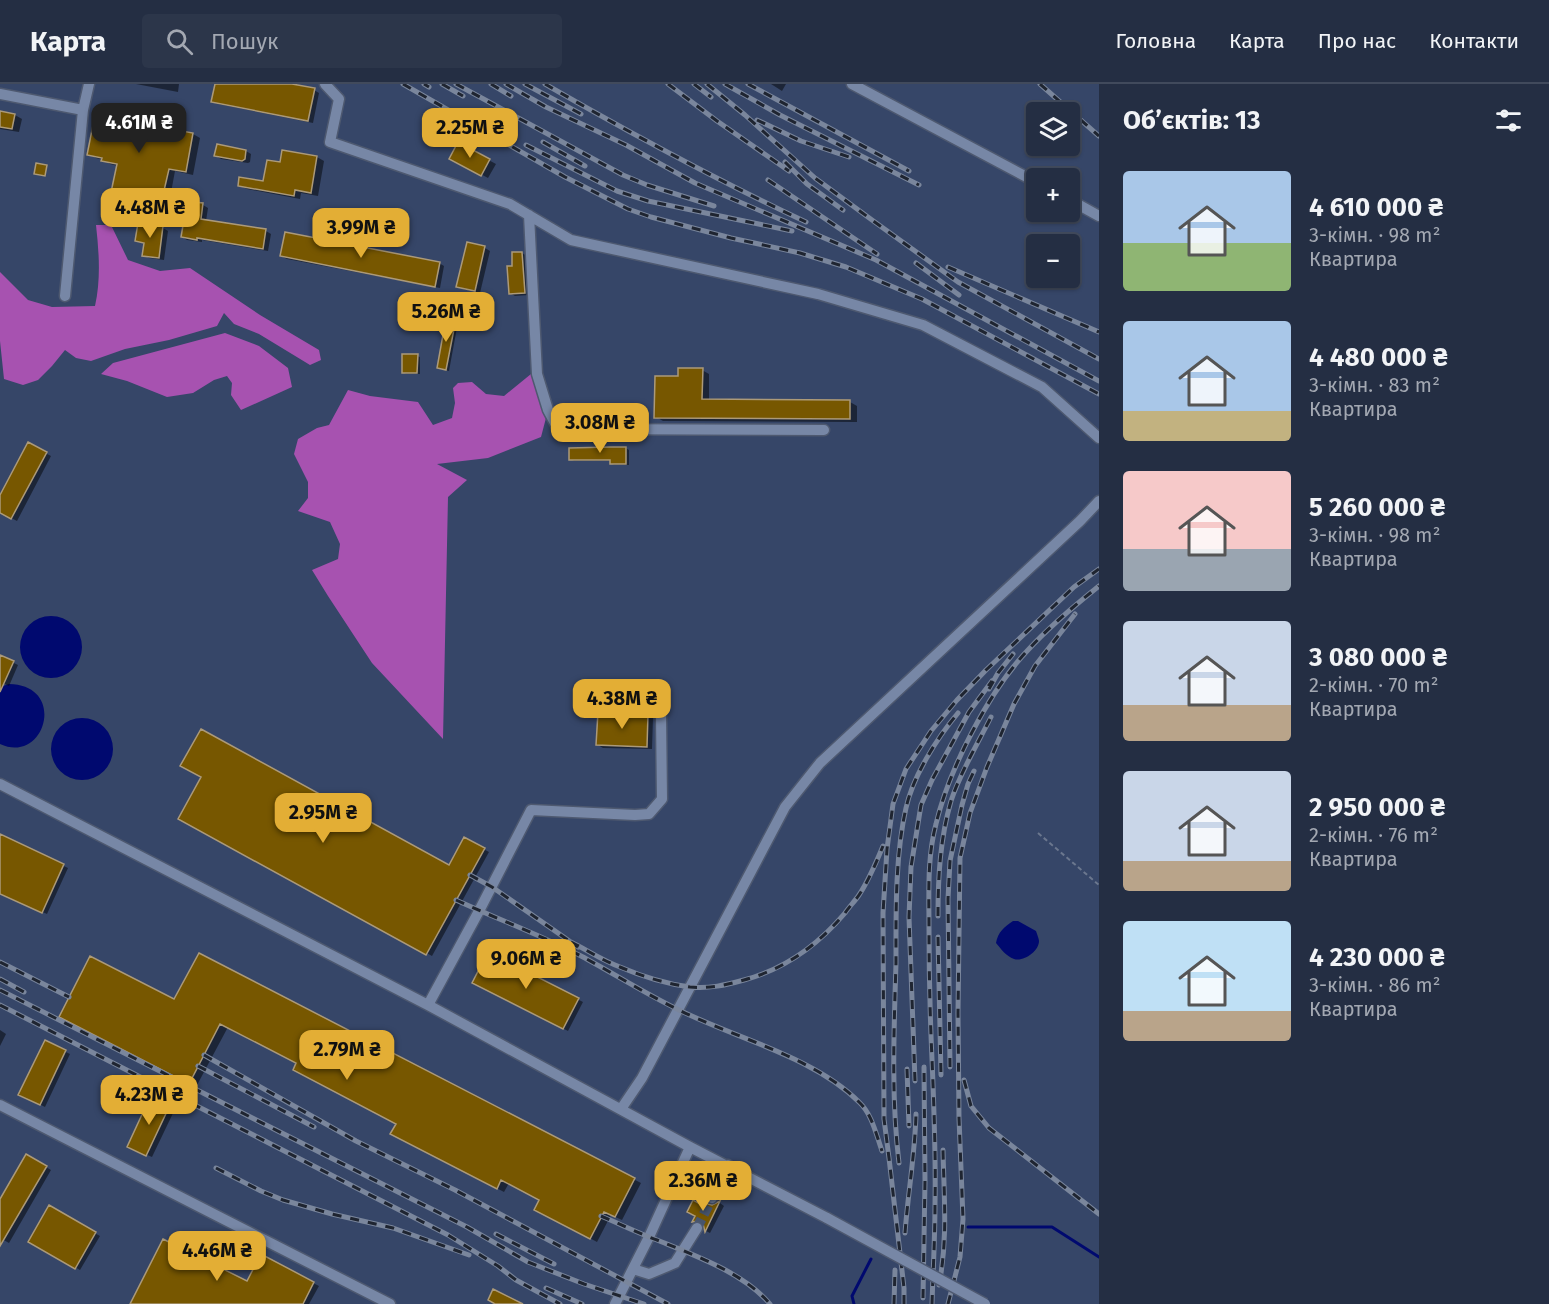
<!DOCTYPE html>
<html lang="uk">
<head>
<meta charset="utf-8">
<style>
	:root { --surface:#242e43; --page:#2c364a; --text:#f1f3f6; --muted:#a3a8b2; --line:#414a5c; --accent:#e3ae35 }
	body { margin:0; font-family:"Fira Sans",sans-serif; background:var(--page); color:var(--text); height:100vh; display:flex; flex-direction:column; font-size:22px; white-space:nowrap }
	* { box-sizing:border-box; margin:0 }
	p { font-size:20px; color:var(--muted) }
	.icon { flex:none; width:33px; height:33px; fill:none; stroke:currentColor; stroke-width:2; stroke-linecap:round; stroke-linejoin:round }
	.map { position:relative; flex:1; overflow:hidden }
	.side { display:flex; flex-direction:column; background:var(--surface); width:450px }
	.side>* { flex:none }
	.tools { position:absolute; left:1026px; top:18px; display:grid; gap:12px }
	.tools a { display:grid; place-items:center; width:54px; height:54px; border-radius:6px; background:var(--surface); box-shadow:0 2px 4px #0004,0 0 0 2px var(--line); font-size:30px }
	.price { position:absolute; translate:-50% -51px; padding:0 14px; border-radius:12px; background:var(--accent); color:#111; font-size:20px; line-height:39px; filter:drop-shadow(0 2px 3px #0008) }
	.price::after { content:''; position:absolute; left:50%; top:36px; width:18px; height:14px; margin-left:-9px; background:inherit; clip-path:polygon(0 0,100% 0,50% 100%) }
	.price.active { background:#222; color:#fff }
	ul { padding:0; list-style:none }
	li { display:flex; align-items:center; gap:18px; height:150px; padding:0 24px }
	li span { display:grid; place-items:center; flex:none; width:168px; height:120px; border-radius:6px; color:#555 }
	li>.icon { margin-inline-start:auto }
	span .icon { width:72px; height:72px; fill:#fffc; stroke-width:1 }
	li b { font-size:26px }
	h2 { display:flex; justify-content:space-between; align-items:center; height:72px; padding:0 24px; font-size:26px }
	header { display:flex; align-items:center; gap:36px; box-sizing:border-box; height:84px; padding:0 30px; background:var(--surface); border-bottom:2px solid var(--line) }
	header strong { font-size:28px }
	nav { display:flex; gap:33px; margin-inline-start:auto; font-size:21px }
	.search { width:420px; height:54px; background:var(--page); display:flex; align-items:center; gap:15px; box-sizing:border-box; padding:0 21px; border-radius:6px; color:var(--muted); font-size:22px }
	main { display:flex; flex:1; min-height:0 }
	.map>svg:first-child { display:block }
	.built { fill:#364668; fill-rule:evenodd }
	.forest { fill:#a752b0 }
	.water { fill:#00096f }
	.shadow { fill:#0007 }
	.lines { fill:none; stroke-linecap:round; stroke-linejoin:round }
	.stream { stroke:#00096f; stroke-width:3 }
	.building { fill:#775700; stroke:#ac9a79; stroke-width:1.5 }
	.minor-tunnel { stroke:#47556e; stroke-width:10; stroke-dasharray:10 5; stroke-linecap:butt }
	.minor-casing { stroke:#4e5970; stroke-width:13 }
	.path { stroke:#6b778e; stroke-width:2; stroke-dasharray:4.5 3; stroke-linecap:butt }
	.minor { stroke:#7787a6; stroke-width:10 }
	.rail-casing { stroke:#7a869c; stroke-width:5 }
	.rail { stroke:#1f2531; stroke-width:3; stroke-dasharray:9; stroke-linecap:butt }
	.minor-bridge-casing { stroke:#4e5970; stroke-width:13; stroke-linecap:butt }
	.minor-bridge { stroke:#7787a6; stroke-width:10 }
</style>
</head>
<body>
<header>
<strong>Карта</strong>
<div class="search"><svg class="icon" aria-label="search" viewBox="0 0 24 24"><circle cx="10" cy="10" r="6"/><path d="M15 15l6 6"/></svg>Пошук</div>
<nav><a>Головна</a><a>Карта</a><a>Про нас</a><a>Контакти</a></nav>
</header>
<main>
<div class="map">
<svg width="1099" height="1220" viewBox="0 0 1099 1220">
	<rect width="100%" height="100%" fill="#303e59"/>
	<path class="built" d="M0 0H1099V1220H0ZM1036 28H1070V62H1036ZM1036 94H1070V128H1036ZM1036 160H1070V194H1036Z"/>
	<path class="forest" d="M96 141H111L128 176 160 187 190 184 260 231 319 266 321 276 310 281 259 250 234 240 224 229 217 242 169 256 125 265 91 277 76 274 65 266 52 282 38 296 23 301 4 295 0 257V188L28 216 52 223 95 222C101 195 99 168 96 141Z
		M225 249 259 262 288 284 292 303 241 326 231 311 232 299 227 292 214 296 193 309 167 313 127 297 101 290 113 279Z
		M531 290 546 334 541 353 488 374 437 380 467 396 448 413 443 655 372 579 328 512 312 486 338 475 340 460 330 438 298 427 308 414V398L294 370 298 355 317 344 329 341 348 306 370 312 418 318 433 341 452 334 455 319 453 304 458 299 472 298 486 310 504 312Z"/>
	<path class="water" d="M20 563a31 31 0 1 1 62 0a31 31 0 1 1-62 0Z
		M9 600C68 601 45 681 0 660V603Z
		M51 665a31 31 0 1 1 62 0a31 31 0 1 1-62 0Z
		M1013 837H1018L1036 847C1037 850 1039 855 1039 857 1039 867 1024 878 1014 875 1006 872 1001 865 996 859 998 848 1004 843 1013 837Z"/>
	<path class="shadow" d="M136 0H179L178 8Z
		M216 0H284L314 6 319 9 313 39 218 20 213 18Z
		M771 0H786L782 7Z
		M0 28 15 31 22 35 19 48 0 45Z
		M96 32 193 50 200 54 193 91 175 87 170 114 155 111 154 113 131 109 129 118 119 116 112 112 118 82 110 80 103 76 96 74 89 70Z
		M459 60 496 80 488 94 451 74Z
		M218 62 246 67 251 70 250 78 248 79 221 75 216 72Z
		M283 68 317 73 324 77 318 112 301 109 300 115 247 105 239 101 264 99 281 80Z
		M194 119 203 121 208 124 206 137 266 147 271 150 268 167 202 156V158L187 156 182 153Z
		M139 141 163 144 168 147 164 176 149 174 144 171 145 160 137 157Z
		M468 160 485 164 490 167 480 209 463 205 458 202Z
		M522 169 527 172 529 211 515 212 510 209 514 183Z
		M281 172 439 179 444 182 440 204 287 175Z
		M455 237 458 238 449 287 441 285 438 284Z
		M417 272 420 273V290H406L403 288Z
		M702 286 709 290V316L850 318 857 322V338L663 337 656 333 679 293Z
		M28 360 51 372 17 437 0 428V415Z
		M626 364 629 366V381H614L611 379V377H574L571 375V365Z
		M0 572 18 581 9 602 0 598Z
		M648 631 653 634 652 665 603 664 598 661Z
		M203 693 450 783 465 755 489 768 432 872 180 734Z
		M0 752 68 784 47 830 0 809Z
		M489 870 583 918 568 947 474 898Z
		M199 871 641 1099 622 1136 611 1131 597 1158 543 1129 541 1115 509 1099 504 1108 399 1054 397 1039 298 979 228 943 196 1003 68 936 175 917Z
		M0 946 6 950 0 962Z
		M45 958 70 970 45 1023 25 1013Z
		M152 1013 175 1025 152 1073 133 1065Z
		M27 1072 51 1086 9 1159 0 1154V1118Z
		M705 1117 710 1120 711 1124 720 1119 724 1122 710 1149 706 1147 705 1138 699 1140 694 1138Z
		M50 1124 100 1152 80 1186 30 1157Z
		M261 1172 319 1202 309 1220H131L247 1199Z"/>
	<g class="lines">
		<path class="stream" d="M968 1143H1052L1099 1173
			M854 1220 852 1212 871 1175"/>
	</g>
	<path class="building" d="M215 0H292L315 4 308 37 211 18Z
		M0 27 15 30 12 45 0 43Z
		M95 31 193 49 186 88 169 85 163 111 148 108 147 111 124 106 122 115 110 113 117 80 101 77 102 74 87 71Z
		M458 58 490 75 481 92 449 75Z
		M217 60 246 66 245 75 242 77 214 72Z
		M282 66 317 72 311 109 295 106 294 112 238 102 239 93 263 97 267 76 280 78Z
		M36 79 47 81 45 92 34 90Z
		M194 118 203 119 201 135 266 145 263 165 197 154V156L181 153 186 124Z
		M138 139 163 142 159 174 142 172 144 159 135 157Z
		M285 148 440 178 435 203 280 172Z
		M467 158 485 162 475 207 456 203Z
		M512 168H522L525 209 509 210 507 182H512Z
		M446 234 456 235 446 286 437 284Z
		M402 270H418L417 289H402Z
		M678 284H703L702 315 850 316V335L654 334 655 292H678Z
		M28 358 47 368 11 435 0 429V411Z
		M610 363H626V380H610V376H569V364Z
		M0 571 14 577 0 608Z
		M598 628 648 630 647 663 596 661Z
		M201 645 449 781 464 753 485 764 426 871 178 735 201 693 180 682Z
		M0 750 64 780 42 829 0 810Z
		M488 868 579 914 563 945 472 899Z
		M199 869 635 1094 615 1133 604 1128 590 1155 534 1126 539 1116 501 1096 497 1105 390 1050 396 1040 293 986 296 979 220 940 189 1000 59 933 90 872 174 915Z
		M45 956 66 966 40 1021 18 1011Z
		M151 1011 170 1021 146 1072 127 1063Z
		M26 1070 47 1082 0 1162V1115Z
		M705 1115 708 1120 712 1121 720 1117 705 1148 703 1140 698 1137 692 1138 695 1132 687 1128 693 1116 702 1121Z
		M49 1121 96 1148 75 1185 28 1158Z
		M163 1155 247 1197 261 1170 314 1198 303 1220H130Z
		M493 1205 523 1220H495L488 1216Z"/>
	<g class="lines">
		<path class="minor-tunnel" d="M697 1144 712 1114"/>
		<g class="minor-casing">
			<path id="minor" d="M325 0 339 15 330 58 510 120 571 156 818 210 923 241 1042 303 1099 354
				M852 0 1036 98
				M0 10 83 26
				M1070 116 1099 132
				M529 131 537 290 548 326 558 345 824 346
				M65 212 83 26 89 0
				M0 700 428 921 690 1063 827 1134
				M428 921 479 827 531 726 635 731 649 730 662 715 661 632
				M0 1021 390 1220
				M621 1025 642 994 785 723 820 679 1080 437 1099 417
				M712 1114 728 1081
				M633 1185 649 1190 675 1179 697 1144
				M615 1220 649 1153 690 1063"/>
		</g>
		<path class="path" d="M1038 749 1099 801"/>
		<use href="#minor" class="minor"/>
		<g class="rail-casing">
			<path id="rail" d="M403 0 565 93 628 125 651 133 731 154 800 169 846 183 922 215 1099 310
				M424 0 429 3
				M442 0 463 12
				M456 0 623 91 647 101 714 122
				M491 0 511 12
				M506 0 546 23 626 61 695 99 876 176 1099 297
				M525 0 581 30
				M545 0C630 49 717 96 806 138
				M668 0 717 37 789 87
				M694 0 711 13
				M707 0 745 31 815 94 872 136 958 198 1099 275
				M725 0 780 31 919 101
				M748 0 909 87
				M1040 0 1099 52
				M757 36 801 57 849 73
				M543 58 585 82
				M526 61 617 107 648 117 792 147
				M785 78 807 100 843 126
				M768 96 877 170
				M916 179 959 211
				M948 183 1099 248
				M989 605 998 589 1013 570
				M470 791 492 803 578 863
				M456 816C497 835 541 851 581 872 613 889 644 909 677 925 734 954 813 972 859 1018 872 1030 876 1050 882 1067
				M938 832C938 793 940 755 951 717 960 689 978 659 991 633
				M938 853 941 991
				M571 858C587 866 603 877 620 883 641 892 667 900 690 903 709 905 726 901 744 896 785 885 818 861 845 829 849 823 855 817 859 811 869 796 876 779 883 762
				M0 878 69 913
				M0 895 24 908
				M0 906 467 1143 528 1178 584 1200 644 1220
				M0 921 448 1151 498 1182 516 1196 560 1220
				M204 971 356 1057 455 1106 668 1220
				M198 982 314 1043
				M950 983 948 815 950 777 962 721 968 700 974 687
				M907 985 909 1042
				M964 996 971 1022 989 1044 1099 1130
				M915 997 909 833 911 783 921 721 932 696 969 628 992 597
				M899 1079C891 1013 894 945 896 879 896 829 895 772 906 724 913 692 937 654 958 629
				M216 1084 261 1107 283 1116 332 1130 393 1144 469 1171
				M601 1132C620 1140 638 1149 657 1156 694 1171 744 1189 770 1220
				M905 1149C908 1109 915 1070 916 1030
				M496 1150 554 1180
				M939 1201C948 1154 944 1114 943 1066
				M546 1204 582 1220
				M923 1214 925 1097 924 983
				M894 1220 895 1186
				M904 1220V1204L889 1074 884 1035 883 829 887 765 893 720 906 685 931 647 957 616 986 586 1074 503 1099 485
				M932 1220C933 1187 935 1154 935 1120 936 1072 934 1024 932 975 930 932 929 888 929 844 929 809 927 774 936 740 949 685 989 607 1028 566 1050 542 1074 522 1099 502
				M948 1220 960 1173 963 1135 959 1034 958 929 960 774 970 729 987 683 1014 620 1035 582 1075 530"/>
		</g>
		<use href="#rail" class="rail"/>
		<g class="minor-bridge-casing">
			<path id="minor-bridge" d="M827 1134 985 1220"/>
		</g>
		<use href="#minor-bridge" class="minor-bridge"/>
	</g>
</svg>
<div class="tools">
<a><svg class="icon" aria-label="layers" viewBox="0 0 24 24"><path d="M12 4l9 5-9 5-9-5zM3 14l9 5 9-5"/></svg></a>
<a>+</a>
<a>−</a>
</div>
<b class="price active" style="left:139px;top:70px">4.61M ₴</b>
<b class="price" style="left:470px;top:75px">2.25M ₴</b>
<b class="price" style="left:150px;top:155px">4.48M ₴</b>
<b class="price" style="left:361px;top:175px">3.99M ₴</b>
<b class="price" style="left:446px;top:259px">5.26M ₴</b>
<b class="price" style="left:600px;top:370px">3.08M ₴</b>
<b class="price" style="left:622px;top:646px">4.38M ₴</b>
<b class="price" style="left:323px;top:760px">2.95M ₴</b>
<b class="price" style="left:526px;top:906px">9.06M ₴</b>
<b class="price" style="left:347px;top:997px">2.79M ₴</b>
<b class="price" style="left:149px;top:1042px">4.23M ₴</b>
<b class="price" style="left:703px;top:1128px">2.36M ₴</b>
<b class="price" style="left:217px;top:1198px">4.46M ₴</b>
</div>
<section class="side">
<h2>Об’єктів: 13<svg class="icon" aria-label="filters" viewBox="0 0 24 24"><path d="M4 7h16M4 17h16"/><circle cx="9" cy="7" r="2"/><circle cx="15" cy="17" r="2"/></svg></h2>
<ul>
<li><span style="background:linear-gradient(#a9c7e8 60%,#8fb573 0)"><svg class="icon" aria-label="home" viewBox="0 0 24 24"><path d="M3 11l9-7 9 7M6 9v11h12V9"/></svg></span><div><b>4 610 000 ₴</b><p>3-кімн. · 98 m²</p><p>Квартира</p></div></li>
<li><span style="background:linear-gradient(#a9c7e8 75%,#c2b280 0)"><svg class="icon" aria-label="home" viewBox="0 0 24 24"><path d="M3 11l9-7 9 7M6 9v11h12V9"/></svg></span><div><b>4 480 000 ₴</b><p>3-кімн. · 83 m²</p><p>Квартира</p></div></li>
<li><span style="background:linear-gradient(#f6c9c9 65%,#9aa5b1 0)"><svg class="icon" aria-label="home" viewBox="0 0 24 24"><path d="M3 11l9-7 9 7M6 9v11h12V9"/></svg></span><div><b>5 260 000 ₴</b><p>3-кімн. · 98 m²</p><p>Квартира</p></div></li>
<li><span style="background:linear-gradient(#c9d6e8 70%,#b9a48a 0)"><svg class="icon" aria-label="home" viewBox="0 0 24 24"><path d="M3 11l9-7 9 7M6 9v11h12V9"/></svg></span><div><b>3 080 000 ₴</b><p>2-кімн. · 70 m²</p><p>Квартира</p></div></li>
<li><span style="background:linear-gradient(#c9d6e8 75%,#b9a48a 0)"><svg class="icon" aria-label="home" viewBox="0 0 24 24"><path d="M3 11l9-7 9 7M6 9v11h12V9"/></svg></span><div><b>2 950 000 ₴</b><p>2-кімн. · 76 m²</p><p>Квартира</p></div></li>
<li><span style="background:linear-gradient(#bfe0f5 75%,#b9a48a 0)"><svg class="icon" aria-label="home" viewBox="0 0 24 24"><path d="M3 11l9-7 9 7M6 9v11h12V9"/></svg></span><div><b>4 230 000 ₴</b><p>3-кімн. · 86 m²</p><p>Квартира</p></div></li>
</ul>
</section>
</main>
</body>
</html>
